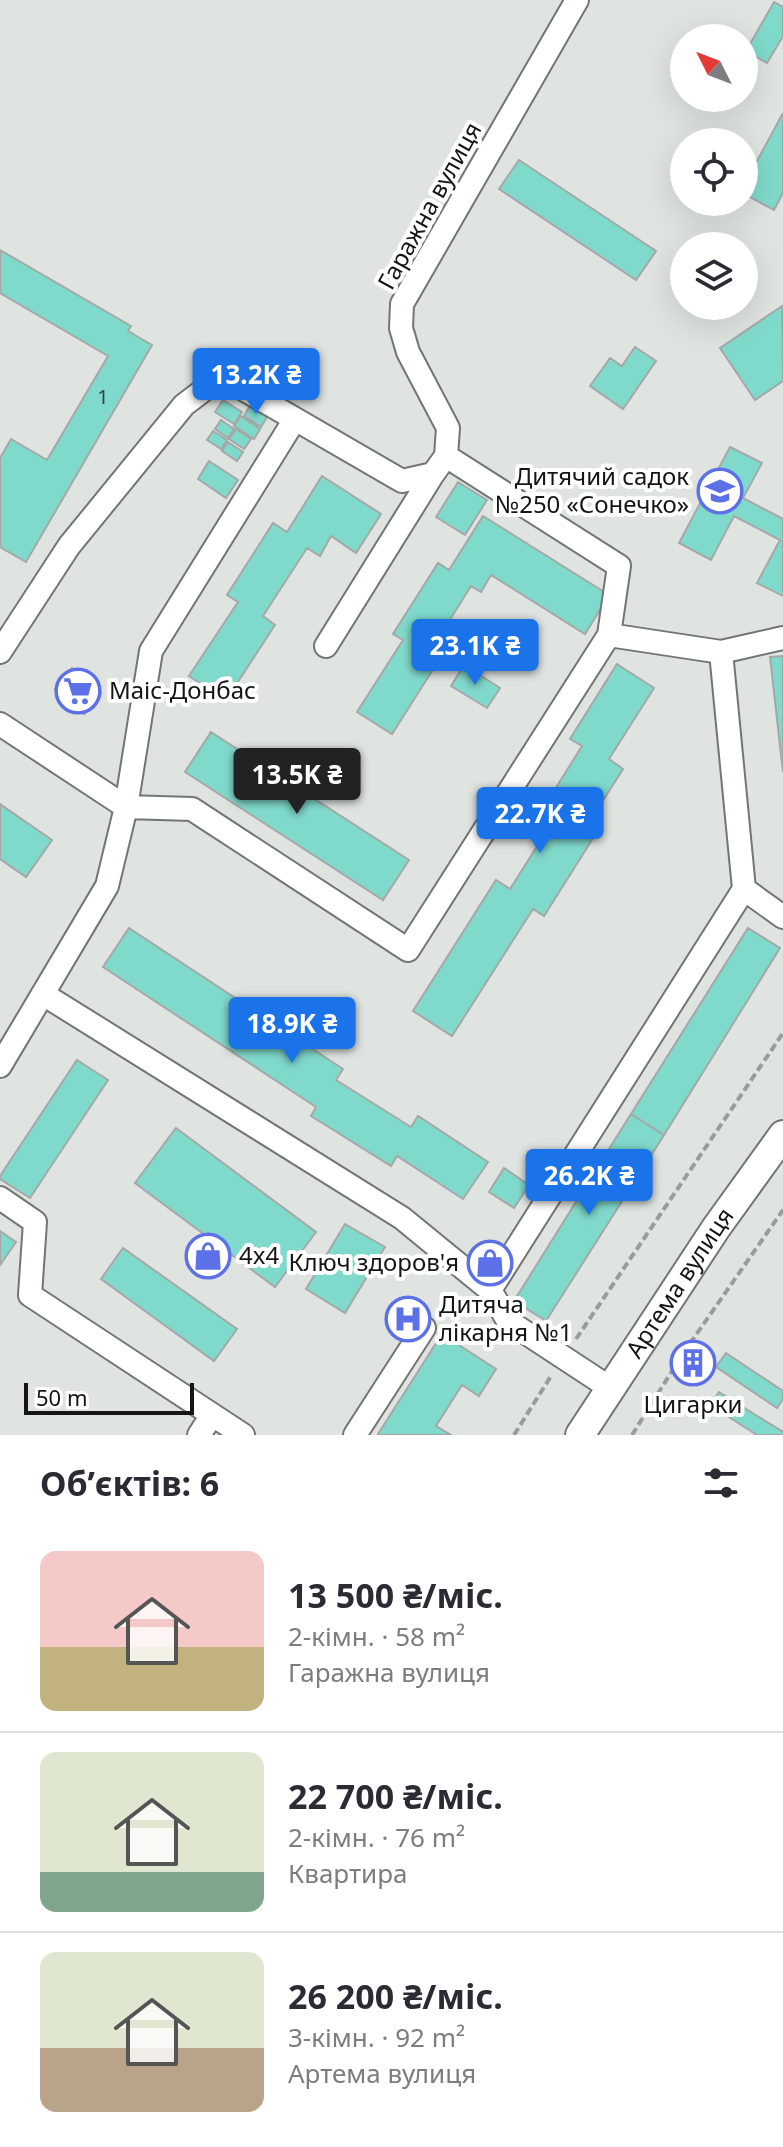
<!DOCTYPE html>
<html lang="uk">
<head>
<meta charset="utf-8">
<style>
	:root { --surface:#fff; --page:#f2f2f3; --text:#2b2b33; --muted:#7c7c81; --line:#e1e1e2; --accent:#1a73e8 }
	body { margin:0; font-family:"Noto Sans",sans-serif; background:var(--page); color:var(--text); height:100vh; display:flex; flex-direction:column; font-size:30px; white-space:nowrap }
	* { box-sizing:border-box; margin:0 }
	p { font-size:26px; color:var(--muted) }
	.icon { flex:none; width:44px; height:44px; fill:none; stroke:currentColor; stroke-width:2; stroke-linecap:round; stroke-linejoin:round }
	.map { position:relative; height:1435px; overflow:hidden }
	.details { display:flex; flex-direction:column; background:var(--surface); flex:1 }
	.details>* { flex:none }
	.needle { width:52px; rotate:312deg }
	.fabs { position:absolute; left:670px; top:24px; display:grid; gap:16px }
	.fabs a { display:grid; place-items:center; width:88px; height:88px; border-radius:50%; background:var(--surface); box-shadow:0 8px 32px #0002; font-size:40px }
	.scale { position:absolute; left:24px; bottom:20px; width:170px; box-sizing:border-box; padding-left:8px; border:4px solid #141514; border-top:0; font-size:22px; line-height:28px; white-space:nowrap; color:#141514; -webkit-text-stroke:6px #fff; paint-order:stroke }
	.price { position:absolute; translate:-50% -68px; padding:0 18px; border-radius:8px; background:var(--accent); color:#fff; font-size:26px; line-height:52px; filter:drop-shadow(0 2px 4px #0008) }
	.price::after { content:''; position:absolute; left:50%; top:48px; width:24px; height:18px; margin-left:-12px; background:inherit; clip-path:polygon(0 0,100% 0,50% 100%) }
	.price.active { background:#222; color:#fff }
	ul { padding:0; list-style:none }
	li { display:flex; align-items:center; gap:24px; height:200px; padding:0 40px }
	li+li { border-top:2px solid var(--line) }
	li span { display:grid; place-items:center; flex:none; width:224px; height:160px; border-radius:16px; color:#555 }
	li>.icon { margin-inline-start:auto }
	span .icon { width:96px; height:96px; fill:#fffc; stroke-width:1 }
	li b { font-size:34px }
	h2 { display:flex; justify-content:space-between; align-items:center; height:96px; padding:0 40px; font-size:34px }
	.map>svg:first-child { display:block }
	.building { fill:#80dacc; stroke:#a4a9a8; stroke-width:2 }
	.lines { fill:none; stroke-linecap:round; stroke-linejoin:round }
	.minor-casing { stroke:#727673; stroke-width:26 }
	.major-casing { stroke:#727673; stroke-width:32 }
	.path { stroke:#999d9a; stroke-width:4; stroke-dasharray:8 4; stroke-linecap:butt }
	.minor { stroke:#fff; stroke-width:22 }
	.major { stroke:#fff; stroke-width:28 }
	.labels { text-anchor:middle; stroke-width:8; stroke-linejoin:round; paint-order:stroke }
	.number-label { font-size:20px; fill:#2f4642 }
	.street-label { font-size:24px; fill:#141514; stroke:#fff }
	.poi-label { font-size:24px; fill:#141514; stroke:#fff; text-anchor:start }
</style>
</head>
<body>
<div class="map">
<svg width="783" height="1435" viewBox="0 0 783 1435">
	<rect width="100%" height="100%" fill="#dfe4e1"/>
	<path class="building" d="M774 2 783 7V36L767 63 746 51Z
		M783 113V193L774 210 744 194V185Z
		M519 160 656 251 636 280 499 189Z
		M0 250 131 326 128 331 152 345 26 562 0 547V458L11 439 47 460 108 356 0 293Z
		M782 306 783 381 755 400 720 348Z
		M635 347 656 361 623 409 590 386 610 358 622 366Z
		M223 400 242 412 234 424 215 412Z
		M250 406 267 417 261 427 244 416Z
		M241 416 260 429 254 439 234 426Z
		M221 420 234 429 228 438 215 429Z
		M236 429 251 439 244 449 229 439Z
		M213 431 227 440 221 449 207 440Z
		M228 442 243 452 237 461 222 451Z
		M730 447 762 463 743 498 783 519V596L757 583 780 540 734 516 711 560 679 543Z
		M209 461 238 480 226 498 198 479Z
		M322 476 381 514 356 553 331 536 320 556 307 548 263 616 275 625 226 700 189 676 238 602 227 595 273 523 287 532Z
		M458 482 487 500 465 535 436 517Z
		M483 516 609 595 585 634 491 575 481 592 471 586 429 653 439 660 392 734 357 712 403 640 393 634 438 563 449 570Z
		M783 656V772L770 657Z
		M617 664 654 688 609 759 623 769 585 829 595 835 544 916 533 909 452 1036 413 1011 496 880 510 889 555 818 542 810 582 746 570 739Z
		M464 665 500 688 487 708 451 686Z
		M72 668 101 693 84 714 55 689Z
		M211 732 409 860 383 900 185 772Z
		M0 804 52 840 26 877 0 859Z
		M129 928 343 1069 336 1080 411 1127 418 1116 488 1162 463 1199 397 1156 391 1166 311 1116 316 1107 103 967Z
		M748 928 780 948 664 1135 631 1114Z
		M77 1060 108 1080 30 1198 0 1179V1176Z
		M631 1114 664 1135 546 1321 514 1301Z
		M176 1128 316 1232 275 1287 135 1183Z
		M504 1168 529 1185 514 1208 489 1192Z
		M345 1224 385 1247 345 1313 306 1289Z
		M0 1231 16 1242 0 1265Z
		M123 1248 237 1329 214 1361 101 1279Z
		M442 1334 496 1369 479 1396 462 1385 436 1426 451 1435H380L378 1434Z
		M726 1353 783 1391V1399L777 1408 716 1367Z
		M719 1392 783 1432V1435H757L710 1405Z"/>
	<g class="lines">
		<g class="minor-casing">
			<path id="minor" d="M609 635 721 652 783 638
				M326 646 433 474
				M0 652 69 546 184 405 213 383 238 386 402 481 433 474 446 456 448 428 408 352 401 328 402 304 577 0
				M721 652 744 889
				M0 724 126 807
				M126 807 192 809 408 950 609 635 619 566 446 456
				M43 994 402 1218 490 1290 508 1321 610 1388
				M0 1066 107 886 126 807 151 651 295 419
				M0 1198 35 1222 30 1295 243 1435
				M490 1290 744 889 783 917
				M199 1435 212 1415
				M355 1435 424 1328"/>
		</g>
		<g class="major-casing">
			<g id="major">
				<path id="s1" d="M580 1435 716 1228 783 1135"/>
			</g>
		</g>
		<path class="path" d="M576 1339 783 1033
			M514 1435 551 1376
			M632 1435 682 1355 783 1210"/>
		<use href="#minor" class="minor"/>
		<use href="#major" class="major"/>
	</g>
	<defs>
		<g id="school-ring" transform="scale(2.3)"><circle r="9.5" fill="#fff" stroke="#5c70e7" stroke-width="1.5"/><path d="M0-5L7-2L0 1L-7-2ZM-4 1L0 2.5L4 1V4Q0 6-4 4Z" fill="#5c70e7"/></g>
		<g id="supermarket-ring" transform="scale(2.3)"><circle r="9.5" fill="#fff" stroke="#5c70e7" stroke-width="1.5"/><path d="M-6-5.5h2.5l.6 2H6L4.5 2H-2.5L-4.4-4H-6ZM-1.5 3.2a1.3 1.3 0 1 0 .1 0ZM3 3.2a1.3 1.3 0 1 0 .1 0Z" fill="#5c70e7"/></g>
		<g id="shop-ring" transform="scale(2.3)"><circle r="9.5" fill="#fff" stroke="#5c70e7" stroke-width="1.5"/><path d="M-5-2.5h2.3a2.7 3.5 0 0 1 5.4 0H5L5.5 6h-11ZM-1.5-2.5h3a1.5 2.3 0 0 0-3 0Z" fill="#5c70e7"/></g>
		<g id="hospital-ring" transform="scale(2.3)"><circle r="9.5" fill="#fff" stroke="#5c70e7" stroke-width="1.5"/><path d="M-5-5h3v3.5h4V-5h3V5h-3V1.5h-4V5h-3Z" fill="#5c70e7"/></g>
		<g id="building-ring" transform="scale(2.3)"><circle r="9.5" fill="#fff" stroke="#5c70e7" stroke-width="1.5"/><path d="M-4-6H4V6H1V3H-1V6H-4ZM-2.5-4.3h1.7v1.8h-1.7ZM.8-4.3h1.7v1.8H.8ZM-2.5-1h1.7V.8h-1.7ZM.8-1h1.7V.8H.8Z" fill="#5c70e7"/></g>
	</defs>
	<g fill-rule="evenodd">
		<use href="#school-ring" x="720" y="491"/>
		<use href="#supermarket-ring" x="78" y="691"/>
		<use href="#shop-ring" x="208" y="1256"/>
		<use href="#shop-ring" x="490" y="1263"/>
		<use href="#hospital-ring" x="408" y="1319"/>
		<use href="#building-ring" x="693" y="1363"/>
	</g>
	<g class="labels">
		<g class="number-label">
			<text x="103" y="404">1</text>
		</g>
		<g class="street-label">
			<text transform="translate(430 206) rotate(-61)" y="8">Гаражна вулиця</text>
			<text dy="8" stroke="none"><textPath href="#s1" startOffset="182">Артема вулиця</textPath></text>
		</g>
		<g class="poi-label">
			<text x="689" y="485" text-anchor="end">Дитячий садок<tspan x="689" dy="28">№250 «Сонечко»</tspan></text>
			<text x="109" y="699">Маіс-Донбас</text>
			<text x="239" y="1264">4x4</text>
			<text x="459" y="1271" text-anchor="end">Ключ здоров'я</text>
			<text x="439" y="1313">Дитяча<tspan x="439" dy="28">лікарня №1</tspan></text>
			<text x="693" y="1413" text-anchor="middle">Цигарки</text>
		</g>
	</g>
</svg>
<div class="fabs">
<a><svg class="needle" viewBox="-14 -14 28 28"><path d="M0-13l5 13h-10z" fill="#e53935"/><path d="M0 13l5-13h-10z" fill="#7c7c81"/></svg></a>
<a><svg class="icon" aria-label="locate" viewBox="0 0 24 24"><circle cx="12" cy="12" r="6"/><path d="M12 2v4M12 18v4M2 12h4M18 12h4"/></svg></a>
<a><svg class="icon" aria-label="layers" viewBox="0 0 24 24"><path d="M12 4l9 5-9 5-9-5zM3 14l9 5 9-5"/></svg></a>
</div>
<div class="scale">50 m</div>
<b class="price" style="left:256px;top:416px">13.2K ₴</b>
<b class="price" style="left:475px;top:687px">23.1K ₴</b>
<b class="price active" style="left:297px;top:816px">13.5K ₴</b>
<b class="price" style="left:540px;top:855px">22.7K ₴</b>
<b class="price" style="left:292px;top:1065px">18.9K ₴</b>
<b class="price" style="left:589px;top:1217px">26.2K ₴</b>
</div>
<section class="details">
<h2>Об’єктів: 6<svg class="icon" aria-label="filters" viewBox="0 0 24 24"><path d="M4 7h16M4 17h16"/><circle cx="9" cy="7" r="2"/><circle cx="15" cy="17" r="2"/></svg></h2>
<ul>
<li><span style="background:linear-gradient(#f6c9c9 60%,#c2b280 0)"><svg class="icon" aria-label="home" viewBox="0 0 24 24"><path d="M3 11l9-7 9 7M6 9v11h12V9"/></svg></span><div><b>13 500 ₴/міс.</b><p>2-кімн. · 58 m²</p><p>Гаражна вулиця</p></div></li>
<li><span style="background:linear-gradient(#dfe7d0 75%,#7fa58c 0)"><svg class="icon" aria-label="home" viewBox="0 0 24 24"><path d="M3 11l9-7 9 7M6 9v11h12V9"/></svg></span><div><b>22 700 ₴/міс.</b><p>2-кімн. · 76 m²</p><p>Квартира</p></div></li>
<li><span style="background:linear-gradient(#dfe7d0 60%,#b9a48a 0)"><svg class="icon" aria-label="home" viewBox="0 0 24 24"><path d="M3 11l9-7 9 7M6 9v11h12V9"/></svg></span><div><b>26 200 ₴/міс.</b><p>3-кімн. · 92 m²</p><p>Артема вулиця</p></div></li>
</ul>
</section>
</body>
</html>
